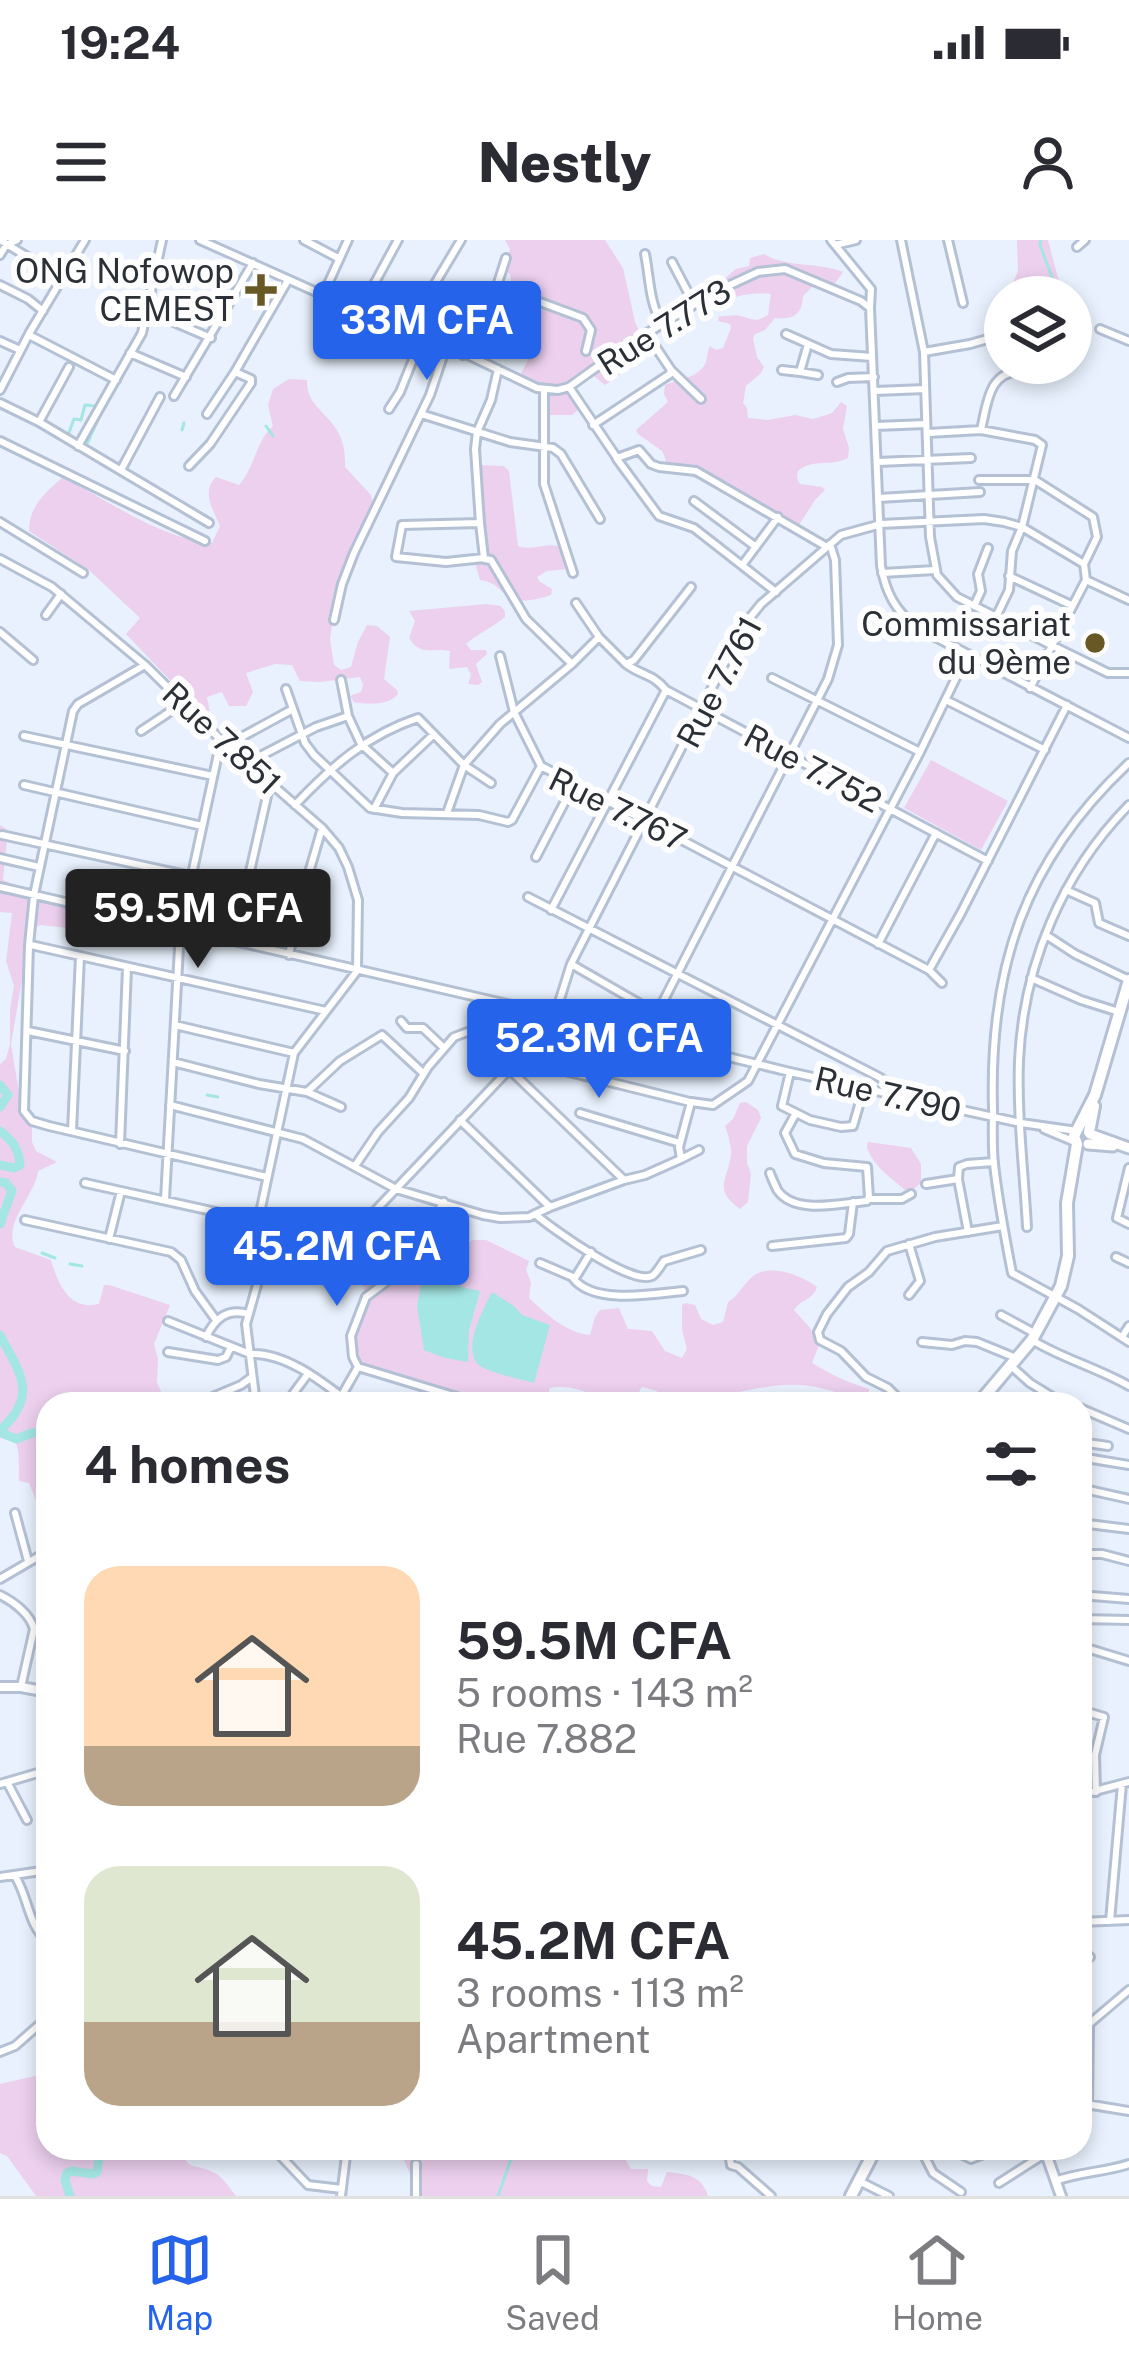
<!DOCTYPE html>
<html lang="en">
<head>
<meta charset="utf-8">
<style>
	:root { --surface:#fff; --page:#f7f7f7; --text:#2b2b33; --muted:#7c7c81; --line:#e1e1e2; --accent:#2563eb }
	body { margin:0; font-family:"Public Sans",sans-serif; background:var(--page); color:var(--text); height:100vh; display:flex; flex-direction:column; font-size:45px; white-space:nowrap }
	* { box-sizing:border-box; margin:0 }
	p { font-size:39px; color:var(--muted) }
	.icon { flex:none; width:66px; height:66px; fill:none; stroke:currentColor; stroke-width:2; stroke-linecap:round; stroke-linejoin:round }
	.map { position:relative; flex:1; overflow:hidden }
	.side { position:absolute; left:36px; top:1152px; width:1056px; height:768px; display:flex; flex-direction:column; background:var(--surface); border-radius:36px; box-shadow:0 6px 18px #0003 }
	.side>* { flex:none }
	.tools { position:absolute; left:984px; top:36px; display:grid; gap:24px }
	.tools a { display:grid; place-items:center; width:108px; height:108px; border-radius:50%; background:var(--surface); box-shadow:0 6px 18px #0003; font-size:60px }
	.price { position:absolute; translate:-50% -102px; padding:0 27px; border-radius:12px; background:var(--accent); color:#fff; font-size:39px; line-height:78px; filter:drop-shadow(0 3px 6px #0008) }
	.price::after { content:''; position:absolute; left:50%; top:72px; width:36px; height:27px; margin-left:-18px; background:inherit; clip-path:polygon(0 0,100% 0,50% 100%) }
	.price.active { background:#222; color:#fff }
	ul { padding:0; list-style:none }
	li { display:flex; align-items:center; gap:36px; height:300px; padding:0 48px }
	li span { display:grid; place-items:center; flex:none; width:336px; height:240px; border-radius:36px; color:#555 }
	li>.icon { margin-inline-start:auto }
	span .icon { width:144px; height:144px; fill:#fffc; stroke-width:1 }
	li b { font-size:51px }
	h2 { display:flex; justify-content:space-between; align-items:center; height:144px; padding:0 48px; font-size:51px }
	.status { display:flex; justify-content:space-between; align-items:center; height:84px; padding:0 60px; background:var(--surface); direction:ltr }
	.status svg { height:33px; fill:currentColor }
	header { display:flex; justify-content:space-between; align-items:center; height:156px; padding:0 48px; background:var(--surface); font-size:54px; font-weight:800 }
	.menu { display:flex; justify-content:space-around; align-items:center; height:168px; border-top:3px solid var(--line); background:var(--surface); font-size:33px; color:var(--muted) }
	.menu a { display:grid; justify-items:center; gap:6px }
	.menu .active { color:var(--accent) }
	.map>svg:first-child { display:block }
	.green { fill:#ecd0ee }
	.water { fill:#a4e6e3 }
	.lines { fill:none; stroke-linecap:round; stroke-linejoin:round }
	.stream { stroke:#a4e6e3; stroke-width:3 }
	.river { stroke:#a4e6e3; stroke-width:9 }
	.minor-casing { stroke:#b4c1d4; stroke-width:12 }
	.tertiary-casing { stroke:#b4c1d4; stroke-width:14 }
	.secondary-casing { stroke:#b4c1d4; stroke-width:15 }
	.primary-casing { stroke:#b4c1d4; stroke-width:16 }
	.minor { stroke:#fff; stroke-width:6 }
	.tertiary { stroke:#fff; stroke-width:8 }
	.secondary { stroke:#fff; stroke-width:9 }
	.primary { stroke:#fff; stroke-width:10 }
	.poi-dot { fill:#685825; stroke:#fdfdfd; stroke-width:4.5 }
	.labels { text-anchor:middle; stroke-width:12; stroke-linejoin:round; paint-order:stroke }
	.poi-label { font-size:33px; fill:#2b3037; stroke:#fdfdfd; text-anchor:end }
	.street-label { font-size:33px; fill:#2b3037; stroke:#fdfdfd }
</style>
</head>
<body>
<div class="status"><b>19:24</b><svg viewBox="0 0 49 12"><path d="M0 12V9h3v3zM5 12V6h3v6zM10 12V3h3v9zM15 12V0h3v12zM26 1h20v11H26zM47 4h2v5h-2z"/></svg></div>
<header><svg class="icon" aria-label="menu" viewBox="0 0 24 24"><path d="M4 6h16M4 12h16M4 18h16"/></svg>Nestly<svg class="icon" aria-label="person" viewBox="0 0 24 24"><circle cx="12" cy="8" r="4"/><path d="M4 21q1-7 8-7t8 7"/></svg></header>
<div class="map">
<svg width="1129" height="1956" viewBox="0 0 1129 1956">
	<rect width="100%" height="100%" fill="#e8f1fd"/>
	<path class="green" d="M505 0H605L623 28 635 82 643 100 628 110V115L634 124 605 145 594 136 573 149 578 170 572 175H547L546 158 517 141 527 122 535 87 545 62 512 47 510 34 504 30 510 9Z
		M1017 0H1048L1063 57H1007L1018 31Z
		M764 14C787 28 819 22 843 32L831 49 813 46 803 56C802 75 793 80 775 78L765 90 755 94 753 98 757 117 764 127 761 133 746 146 743 163 747 168 748 178 768 180 795 175 813 179 832 173 841 162 847 166 843 189 849 208 848 218C831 227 813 218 798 231L797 238 800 244 822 247 825 250 815 260 799 285C765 273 733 257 700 240 688 234 675 234 664 227L666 220 662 211 638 194 636 190 668 162 664 154 665 145C678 139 698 138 705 124 708 118 707 111 710 106L716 110 723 108 731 88 730 84 718 81 719 76C726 77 734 74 741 76 753 79 754 83 768 75L771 54C746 50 723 61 699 70L695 68 689 55 708 43 723 40 736 29 749 26 750 18Z
		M289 139 307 140C306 176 348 174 345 227L371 255 374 270 356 306 336 356 330 399 334 425 341 430 351 427 358 402 367 385 377 386 390 397 384 439 397 450 398 454C390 465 367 465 354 462L350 456 361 452 363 445 360 437 320 442 300 441 292 425 275 424 246 433 253 452 246 466H229L222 452 207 457 210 473 205 477 126 394 140 378 90 331 29 291C29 266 45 253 63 237 106 260 164 300 212 303L220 286C213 269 201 252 216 237L239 245C256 226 255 202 273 186L268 165 273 149Z
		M477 225 504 226 509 231 518 306C533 312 548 300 562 308L567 329 547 331 537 337 539 341 552 349 551 355C541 358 528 362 518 360 501 357 500 342 480 340L476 326 484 305Z
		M487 364 501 366 505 372V377C492 388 477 394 466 404L471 410H486L487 414 476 424 482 442 478 445 468 444 471 435 467 427 449 429 450 411C432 407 421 417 409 398L415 381 409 371Z
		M931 520 1008 561 981 610 904 568Z
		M0 585 8 590 3 640 23 648 34 646C50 660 84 667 105 679V693L101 695 86 690 40 685 36 687 25 723 11 804 22 871 32 887V902L36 911 57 922 38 931C35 956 3 982 15 1007L51 1020C58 1044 69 1071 99 1064L104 1045H109L170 1065 154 1104 158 1119 157 1143 167 1164H48V1268L37 1263 29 1243 19 1241C18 1229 21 1212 15 1202L0 1198V824L6 819 10 804V769L14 746 6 721 12 673 0 672Z
		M746 862 758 870 761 878 747 906V923L751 934 748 962 740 969C712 948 728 940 731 915 732 907 728 895 725 886L733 879 740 863Z
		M868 902 911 908 921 924V943L909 953 905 950C890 937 873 926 867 907Z
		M290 992 330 997 390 1027 408 1022 423 1007 444 1016 462 1010 472 1000H486L529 1021 526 1030 531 1043 529 1058C545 1073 566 1093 590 1095L595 1077 600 1070 619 1068 628 1089 652 1091 665 1111 682 1118 687 1109 682 1090V1065L686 1063 695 1065 701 1079 713 1085 723 1082 728 1062C739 1055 740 1049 749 1040 765 1021 800 1034 817 1047 813 1060 800 1060 794 1070L810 1088 819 1105 812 1123C830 1134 849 1143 869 1149V1154L856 1160C795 1133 768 1148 708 1158 693 1161 676 1160 661 1161H656L657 1151 642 1147 632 1164C602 1164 580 1142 550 1148L545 1164H496L383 1132 369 1127 357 1117 354 1072 365 1047 338 1031 307 1022 274 1029 273 1018Z
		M48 1833V1908H181C187 1932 194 1923 213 1932 223 1937 229 1947 236 1956H36L7 1916 0 1913V1844Z
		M400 1908H604L624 1917 631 1929H648L647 1941 652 1946 661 1947 667 1932C686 1934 702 1935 708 1956H417C416 1941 404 1925 400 1908Z"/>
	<path class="water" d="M426 1037 450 1041 465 1048 480 1051 469 1090 468 1122 445 1118 424 1110 417 1066 422 1040Z
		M492 1052 514 1066 522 1075 550 1085 534 1143C521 1139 489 1133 479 1125 461 1109 484 1068 492 1052Z"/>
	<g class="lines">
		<path class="stream" d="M1040 57 1053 50 1055 45 1040 5 1041 0
			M266 186 273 196
			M182 190 184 183
			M68 195 74 179 81 180 85 165 95 166
			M69 197 87 204 102 171
			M88 636 95 643
			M207 855 218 857
			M42 1013 55 1018
			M268 1022 275 1009
			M70 1024 82 1026
			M498 1956 512 1916 511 1908"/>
		<path class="river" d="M0 845 8 855 0 867
			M0 891C12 900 19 909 20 925L14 928 0 925
			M0 942 6 943 12 951 0 984
			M0 1095C20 1133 39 1156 0 1190
			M0 1192 16 1199 32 1193 43 1192 48 1197
			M70 1956 65 1940 67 1933 72 1931 93 1934 97 1932 100 1908"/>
		<g class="minor-casing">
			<path id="minor" d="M0 0 62 38
				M200 0 323 55 409 87 537 148 558 150 569 147 626 106 715 52 758 32 785 29 861 61 870 68 881 326C886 353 895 370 916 387L1129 498
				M304 0 338 18
				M831 0 871 49 870 68
				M901 0 924 112 930 297 937 335 957 357 1053 406 1108 433H1129
				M948 0 963 63
				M835 5 856 0
				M1077 7 1085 0
				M645 14C650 39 649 62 662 84
				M0 15 6 5 17 0
				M672 22 694 64
				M0 45 28 59 43 71
				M497 46 506 18
				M323 55 348 0
				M360 70 398 0
				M148 71 211 98
				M479 81 525 100
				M409 87 461 0
				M1100 89 1129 101
				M786 94 831 114 872 117
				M29 95 116 140
				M0 101 20 110
				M924 112 970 104 1005 94
				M130 113 186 137
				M463 115 497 46 583 78 591 90 586 111
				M671 130 701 159
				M782 130 800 132 808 104
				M800 132 818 135
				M837 142 848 138 874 137
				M569 147 617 218 639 210 651 224 659 227 696 231 827 307
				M544 149V244L573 333
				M0 150 30 92 85 0
				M875 151 925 149
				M174 156 253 23
				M0 163 39 182 209 283
				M389 169 400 152 422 97
				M207 174 235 132 288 40
				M421 174 510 202 553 208 561 214 600 279
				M39 182 69 127
				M593 185 670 134 671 130 647 94
				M876 186 926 184
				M981 190C987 164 989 128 1024 132
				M928 193 981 190 1035 200 1042 205 1022 287 1012 311 1009 350 996 377
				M0 201 205 301
				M78 206 142 93 162 0
				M617 219 659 276 694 288 776 352
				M878 222 971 218
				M189 226 210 204 251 143V139L235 132
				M121 230 160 157
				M979 240H1035L1093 277 1097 297 1084 324
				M879 258 980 252
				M694 261 756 307
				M0 282 83 333
				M480 283 484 318 446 322 396 317 402 285 480 283 475 209 477 192 491 160 498 129
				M0 319 52 347 145 425 221 500 322 588 339 608 348 627 358 660 357 731 294 813 258 982
				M484 319 491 320 526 379 572 424
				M743 324 778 277
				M882 333 935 330
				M1009 336 1071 365
				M1086 340 1129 360
				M576 363 599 397
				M974 366 981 351 978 334 988 308
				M46 375 61 354
				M334 380 342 344 354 313 430 155 446 107
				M0 392 33 420
				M500 416 514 472 541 526
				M626 424C642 436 652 433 666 450L988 621
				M145 425 78 464 73 471 34 655 29 705 24 871 32 881 49 886 267 937
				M772 438 920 512
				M341 440 348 476
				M286 449 293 469
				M946 460 1045 510
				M141 491 183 463
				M24 496 213 536
				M227 505 293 469 305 503 314 515 370 568 402 573 479 575 508 582 512 580 541 526
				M247 523 316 487 348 476 361 504 393 533
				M1129 523C1024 621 989 728 993 869 993 887 992 906 994 924 998 960 1005 997 1012 1033L1078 1069 1129 1102
				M541 526 929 730 942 743
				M24 545 202 586
				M295 565C332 526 367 495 418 478L464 525 491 543
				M374 569 393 533 433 495
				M447 573 464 525 500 484 572 424 599 397 626 424 634 420 691 347
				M2 595 301 660
				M536 617 574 544
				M0 618 39 627
				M0 647 555 775 790 832 1021 883 1077 891
				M246 649 270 543
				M1066 650 1095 663 1099 683 1129 696
				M528 657 879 837 907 855
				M551 670 666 450
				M1046 695 1075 714 1129 740
				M878 704 936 593
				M31 705 326 771
				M289 715 301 660 322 588
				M571 724 656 773
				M929 730 961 673 1067 465
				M1031 738 1081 760 1119 772
				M658 770 684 784
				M555 775 571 724 744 385 761 364 841 295 881 284 984 279 1004 282 1022 287 1084 324 1086 340 1030 448
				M401 781 407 788H423L444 808
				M175 785 294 813
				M28 791 125 811
				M645 797 828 439 838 405 835 320 830 304
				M520 818 553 828 690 862
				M173 822 259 844 307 852 340 821 382 795 423 833
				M509 829 624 940 550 967
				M790 832 782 866 810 880 841 887 853 886 864 848
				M307 852 341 867
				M170 865 303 899 396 949 483 975 500 978 529 977 550 967 460 880
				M580 873 680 903
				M1044 889 1075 902
				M72 891 80 716
				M120 904 127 728
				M681 919 699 910
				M355 926 378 892 409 858 428 827 454 797 505 778 515 773 519 767
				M1129 928 1117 978 1129 984
				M770 933C770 934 777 950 778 951 796 975 841 963 867 961L869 958 867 927 824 923 795 914 785 893 796 873
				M624 940 645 935 681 919 679 907 691 862 713 865 748 841 920 512 967 415
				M85 943 334 998 345 994 394 1036
				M926 944 958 939
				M165 959 180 690 221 500
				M868 959H902L911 954
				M535 974C552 989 632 1046 652 1036 656 1034 661 1025 664 1021L701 1010
				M25 980 171 1012 181 1020 195 1051 216 1080
				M1027 987C1024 932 1017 876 1019 821 1023 726 1062 633 1129 565
				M968 992 958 939 959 927 967 924 994 922
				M346 994 373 973 520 818 551 774
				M109 999 121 951
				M909 1004 920 1041 909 1055
				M772 1006 846 998 849 994 853 962
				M1116 1017 1129 1023
				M540 1023 575 1038 591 1012
				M573 1038C593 1065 653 1054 683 1051
				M1001 1075 1036 1094
				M168 1081 250 1114C286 1112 324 1143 351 1164
				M206 1097C215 1078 227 1068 249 1074
				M1122 1097 1129 1086
				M1032 1100C1063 1119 1098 1128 1129 1146
				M922 1102 952 1105 965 1101 977 1102 1016 1118
				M168 1112 218 1120 226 1117 231 1107
				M1011 1126 1030 1143 1064 1164
				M358 1127 353 1117 351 1096 366 1057 394 1036 444 962
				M358 1127 480 1164
				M342 1155 358 1127
				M196 1164 241 1145 252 1137
				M256 1164 246 1084 257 1045
				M291 1164 293 1154 307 1135
				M904 1164 888 1148 866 1137 841 1111 820 1100 818 1092 827 1074 848 1047 869 1032 887 1011 935 997 1003 986
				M1080 1168 1129 1189
				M1080 1202 1108 1206
				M1080 1217 1129 1225
				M1080 1248 1129 1259
				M15 1273 28 1321
				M1080 1283 1129 1289
				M1080 1314H1102L1129 1321
				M0 1339 48 1311
				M0 1355C14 1362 30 1374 34 1389L21 1447
				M1080 1355 1129 1359
				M1080 1379 1129 1380
				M1080 1406 1129 1421
				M1080 1470 1104 1477 1095 1515 1096 1552
				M7 1542 27 1580
				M0 1544 48 1530
				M1080 1555 1129 1542
				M15 1636C29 1658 27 1684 48 1702
				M0 1637 48 1630
				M1110 1681 1122 1544
				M1080 1682 1129 1680
				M1080 1718 1090 1717
				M1089 1784 1129 1750
				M1080 1786 1089 1784 1088 1863
				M0 1812 15 1806 48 1777
				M1080 1863 1129 1871
				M273 1908 308 1945 342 1949
				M728 1908 731 1925 738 1927 771 1956
				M850 1908 870 1914
				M907 1908 924 1915 933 1933 961 1952
				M949 1908 971 1919 984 1914
				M416 1924V1956
				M859 1941 889 1956
				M1055 1941C1080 1932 1105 1932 1129 1924
				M999 1943 1046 1913
				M341 1956 347 1908"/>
		</g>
		<g class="tertiary-casing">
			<path id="tertiary" d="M0 1447H21L48 1452
				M1044 1908 1061 1956"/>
		</g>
		<g class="secondary-casing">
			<path id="secondary" d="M1090 894 1129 908
				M1088 904 1113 906"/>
		</g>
		<g class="primary-casing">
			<path id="primary" d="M1089 892 1094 866
				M978 1164 1032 1100 1061 1046 1068 1016 1067 963 1077 904 1074 896 1095 855 1129 740
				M851 1956 876 1908"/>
		</g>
		<use href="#minor" class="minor"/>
		<use href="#tertiary" class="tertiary"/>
		<use href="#secondary" class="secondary"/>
		<use href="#primary" class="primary"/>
	</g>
	<g class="poi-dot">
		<path d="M255 32h12v12h12v12h-12v12h-12v-12h-12v-12h12z"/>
		<circle cx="1095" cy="403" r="12"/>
	</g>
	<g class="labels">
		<g class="poi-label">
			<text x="234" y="43">ONG Nofowop<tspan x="234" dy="38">CEMEST</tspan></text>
			<text x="1071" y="396">Commissariat<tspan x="1071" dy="38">du 9ème</tspan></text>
		</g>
		<g class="street-label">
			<text transform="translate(664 87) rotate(-32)" y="12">Rue 7.773</text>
			<text transform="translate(719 442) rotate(-62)" y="12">Rue 7.761</text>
			<text transform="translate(222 498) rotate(43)" y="12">Rue 7.851</text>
			<text transform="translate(813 528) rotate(28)" y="12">Rue 7.752</text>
			<text transform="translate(618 569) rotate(26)" y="12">Rue 7.767</text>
			<text transform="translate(888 854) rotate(13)" y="12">Rue 7.790</text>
		</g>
	</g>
</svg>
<div class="tools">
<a><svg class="icon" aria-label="layers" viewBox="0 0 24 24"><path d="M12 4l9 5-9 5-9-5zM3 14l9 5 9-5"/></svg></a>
</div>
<b class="price" style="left:427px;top:143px">33M CFA</b>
<b class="price active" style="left:198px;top:731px">59.5M CFA</b>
<b class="price" style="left:599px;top:861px">52.3M CFA</b>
<b class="price" style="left:337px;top:1069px">45.2M CFA</b>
<section class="side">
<h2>4 homes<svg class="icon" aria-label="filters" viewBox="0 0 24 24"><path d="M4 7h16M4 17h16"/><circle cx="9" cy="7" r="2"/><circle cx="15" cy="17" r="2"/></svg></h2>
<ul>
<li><span style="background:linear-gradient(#ffd9b3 75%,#b9a48a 0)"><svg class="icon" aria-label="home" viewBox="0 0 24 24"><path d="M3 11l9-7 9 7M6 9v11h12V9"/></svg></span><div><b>59.5M CFA</b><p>5 rooms · 143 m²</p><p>Rue 7.882</p></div></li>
<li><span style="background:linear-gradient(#dfe7d0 65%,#b9a48a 0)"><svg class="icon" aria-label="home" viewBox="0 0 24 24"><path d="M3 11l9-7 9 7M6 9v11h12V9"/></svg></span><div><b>45.2M CFA</b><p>3 rooms · 113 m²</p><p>Apartment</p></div></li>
</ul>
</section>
</div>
<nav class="menu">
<a class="active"><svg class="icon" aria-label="map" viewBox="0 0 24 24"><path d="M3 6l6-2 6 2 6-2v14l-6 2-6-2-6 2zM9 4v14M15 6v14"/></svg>Map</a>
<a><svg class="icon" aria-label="saved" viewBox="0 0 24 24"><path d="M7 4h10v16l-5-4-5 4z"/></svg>Saved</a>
<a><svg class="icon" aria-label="home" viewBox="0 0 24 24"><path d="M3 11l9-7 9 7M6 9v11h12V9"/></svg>Home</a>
</nav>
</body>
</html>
